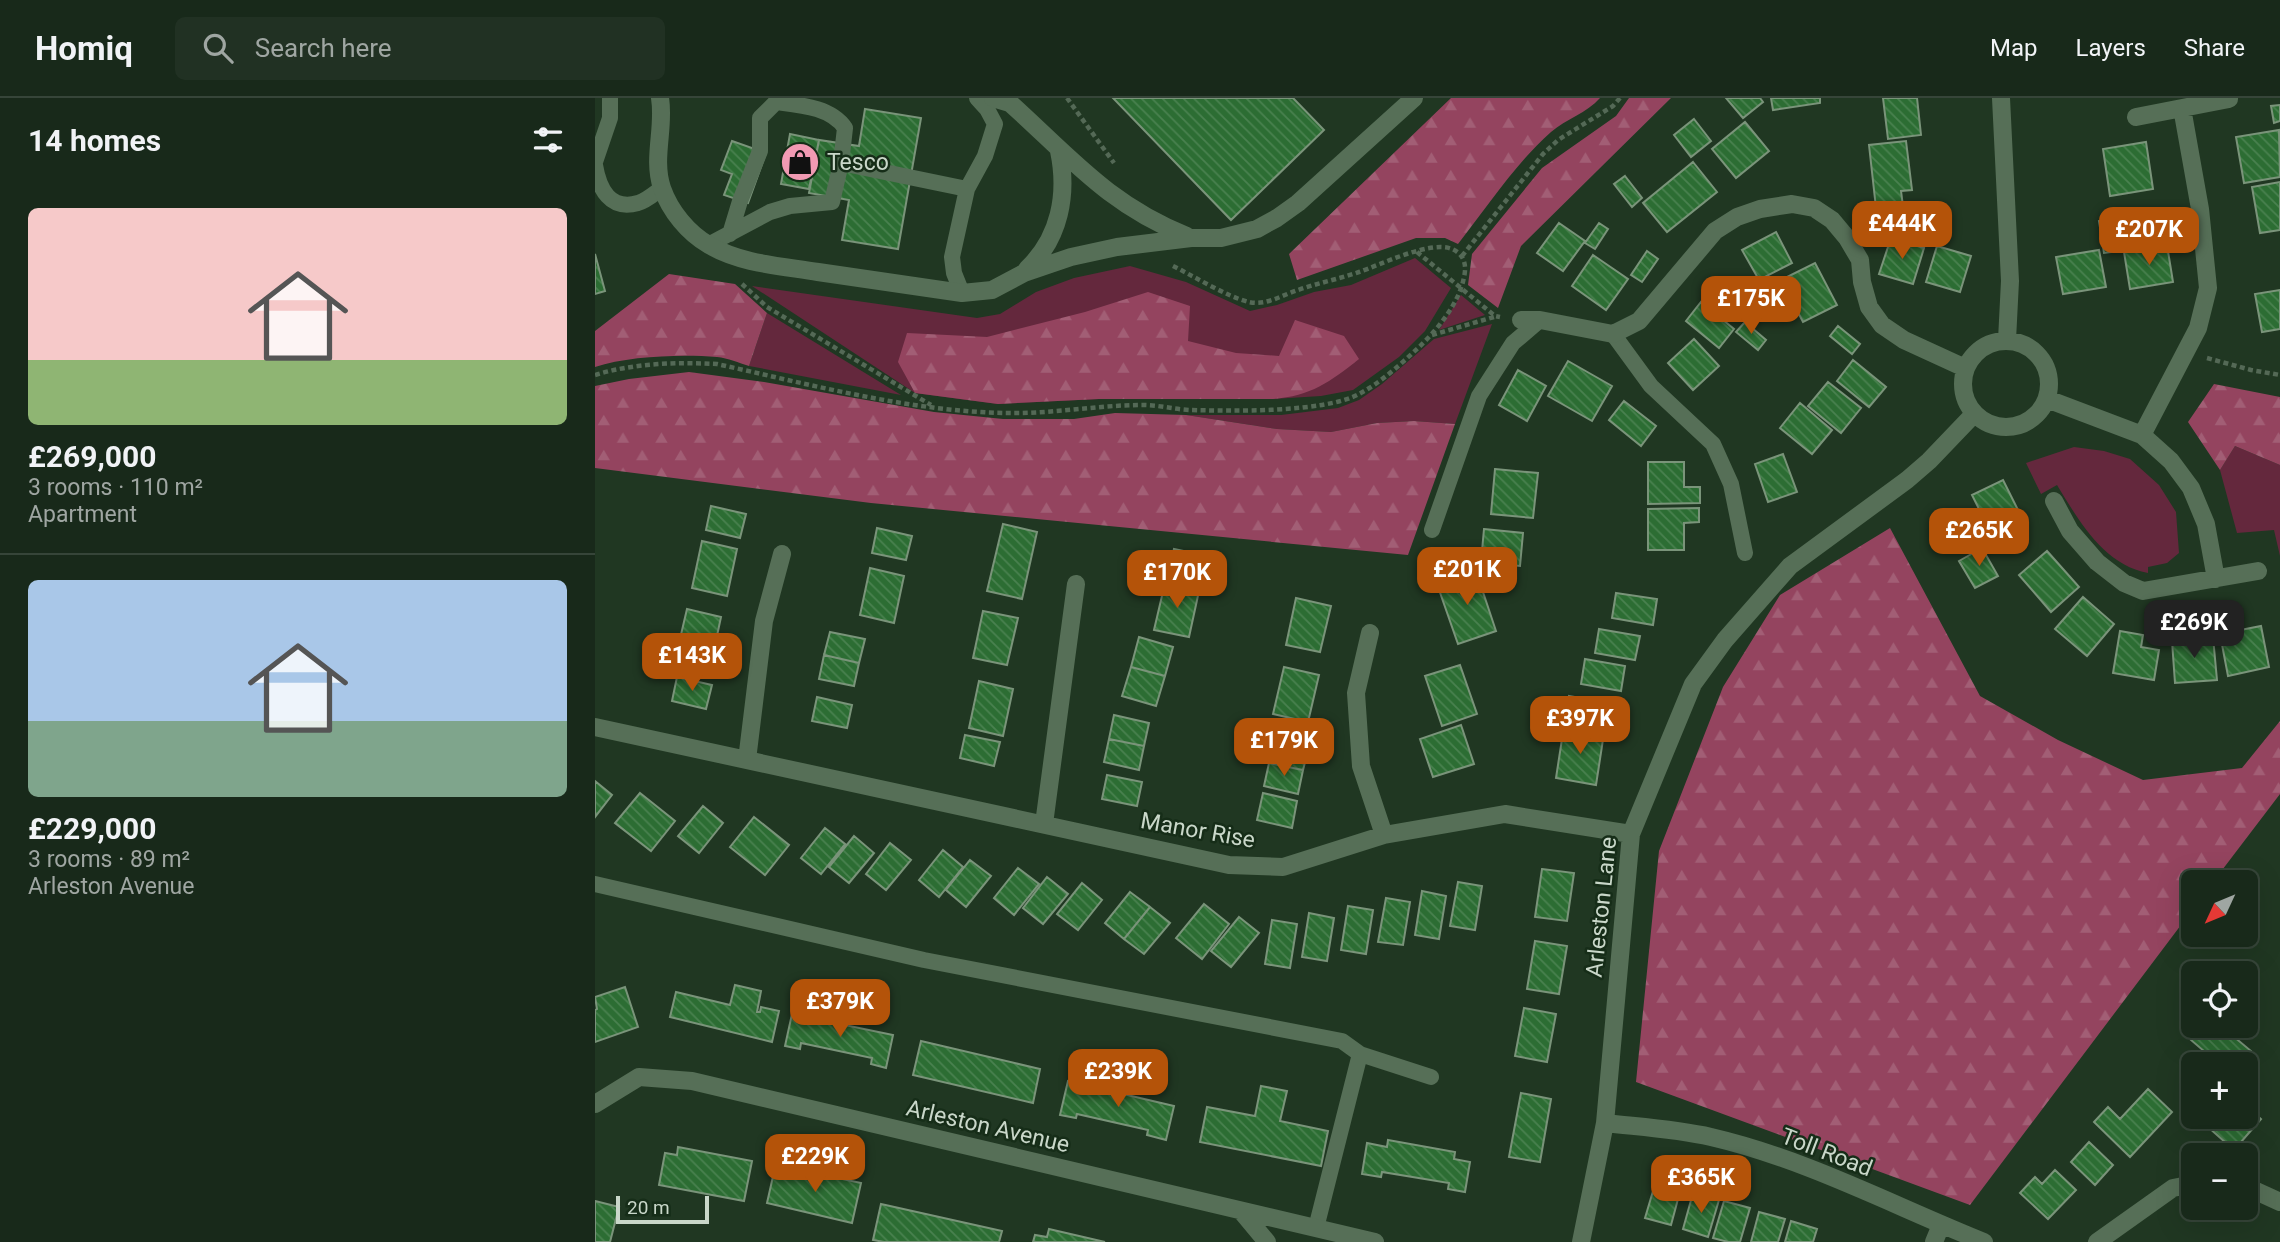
<!DOCTYPE html>
<html lang="en">
<head>
<meta charset="utf-8">
<style>
	:root { --surface:#18291a; --page:#213123; --text:#f1f3f6; --muted:#9fa6a2; --line:#364539; --accent:#b45309 }
	body { margin:0; font-family:Roboto,sans-serif; background:var(--page); color:var(--text); height:100vh; display:flex; flex-direction:column; font-size:26px; white-space:nowrap }
	* { box-sizing:border-box; margin:0 }
	p { font-size:23px; color:var(--muted) }
	.icon { flex:none; width:38px; height:38px; fill:none; stroke:currentColor; stroke-width:2; stroke-linecap:round; stroke-linejoin:round }
	.map { position:relative; flex:1; overflow:hidden }
	.side { display:flex; flex-direction:column; background:var(--surface); width:595px }
	.side>* { flex:none }
	.needle { width:46px; rotate:226deg }
	.fabs { position:absolute; left:1586px; top:772px; display:grid; gap:14px }
	.fabs a { display:grid; place-items:center; width:77px; height:77px; border-radius:10px; background:var(--surface); box-shadow:0 7px 28px #0002,0 0 0 2px var(--line); font-size:35px }
	.scale { position:absolute; left:21px; bottom:18px; width:93px; box-sizing:border-box; padding-left:7px; border:4px solid #c9d7c9; border-top:0; font-size:19px; line-height:24px; white-space:nowrap; color:#c9d7c9; -webkit-text-stroke:5px #162d18; paint-order:stroke }
	.price { position:absolute; translate:-50% -60px; padding:0 16px; border-radius:14px; background:var(--accent); color:#fff; font-size:23px; line-height:46px; filter:drop-shadow(0 2px 4px #0008) }
	.price::after { content:''; position:absolute; left:50%; top:42px; width:21px; height:16px; margin-left:-10px; background:inherit; clip-path:polygon(0 0,100% 0,50% 100%) }
	.price.current { background:#222; color:#fff }
	ul { padding:0; list-style:none }
	li { display:grid; align-content:center; gap:14px; height:371px; padding:0 28px }
	li+li { border-top:2px solid var(--line) }
	li span { display:grid; place-items:center; height:217px; border-radius:10px; color:#555 }
	li>.icon { margin-inline-start:auto }
	span .icon { width:126px; height:126px; fill:#fffc; stroke-width:1 }
	li b { font-size:30px }
	h2 { display:flex; justify-content:space-between; align-items:center; height:84px; padding:0 28px; font-size:30px }
	header { display:flex; align-items:center; gap:42px; box-sizing:border-box; height:98px; padding:0 35px; background:var(--surface); border-bottom:2px solid var(--line) }
	header strong { font-size:33px }
	nav { display:flex; gap:38px; margin-inline-start:auto; font-size:24px }
	.search { width:490px; height:63px; background:var(--page); display:flex; align-items:center; gap:18px; box-sizing:border-box; padding:0 24px; border-radius:10px; color:var(--muted); font-size:26px }
	main { display:flex; flex:1; min-height:0 }
	.map>svg:first-child { display:block }
	.green { fill:#64283d }
	.forest { fill:url(#forest-firs) }
	.building { fill:url(#building-back-hatch); stroke:#7a947a; stroke-width:2 }
	.lines { fill:none; stroke-linecap:round; stroke-linejoin:round }
	.path { stroke:#546956; stroke-width:4.5; stroke-dasharray:5 3.5; stroke-linecap:butt }
	.service { stroke:#566f57; stroke-width:16 }
	.minor { stroke:#566f57; stroke-width:18 }
	.labels { text-anchor:middle; stroke-width:5; stroke-linejoin:round; paint-order:stroke }
	.poi-label { font-size:23px; fill:#c9d7c9; stroke:#162d18; text-anchor:start }
	.street-label { font-size:23px; fill:#c9d7c9; stroke:#162d18 }
</style>
</head>
<body>
<header>
<strong>Homiq</strong>
<div class="search"><svg class="icon" aria-label="search" viewBox="0 0 24 24"><circle cx="10" cy="10" r="6"/><path d="M15 15l6 6"/></svg>Search here</div>
<nav><a>Map</a><a>Layers</a><a>Share</a></nav>
</header>
<main>
<section class="side">
<h2>14 homes<svg class="icon" aria-label="filters" viewBox="0 0 24 24"><path d="M4 7h16M4 17h16"/><circle cx="9" cy="7" r="2"/><circle cx="15" cy="17" r="2"/></svg></h2>
<ul>
<li><span style="background:linear-gradient(#f6c9c9 70%,#8fb573 0)"><svg class="icon" aria-label="home" viewBox="0 0 24 24"><path d="M3 11l9-7 9 7M6 9v11h12V9"/></svg></span><div><b>£269,000</b><p>3 rooms · 110 m²</p><p>Apartment</p></div></li>
<li><span style="background:linear-gradient(#a9c7e8 65%,#7fa58c 0)"><svg class="icon" aria-label="home" viewBox="0 0 24 24"><path d="M3 11l9-7 9 7M6 9v11h12V9"/></svg></span><div><b>£229,000</b><p>3 rooms · 89 m²</p><p>Arleston Avenue</p></div></li>
</ul>
</section>
<div class="map">
<svg width="1685" height="1144" viewBox="0 0 1685 1144">
	<defs>
		<pattern id="forest-firs" width="22" height="20" patternUnits="userSpaceOnUse" patternTransform="scale(1.75)"><rect width="22" height="20" fill="#94445f"/><path d="M5 1l3.5 6h-7zM16 11l3.5 6h-7z" fill="#a25e75"/></pattern>
		<pattern id="building-back-hatch" width="6" height="6" patternUnits="userSpaceOnUse" patternTransform="scale(1.75)"><rect width="6" height="6" fill="#2c6d33"/><path d="M-1 5l2 2M0 0l6 6M5-1l2 2" fill="none" stroke="#49814f"/></pattern>
	</defs>
	<rect width="100%" height="100%" fill="#203722"/>
	<path class="green" d="M820 160 856 190 830 233 804 259 758 292 726 298 678 301H504L403 306 320 295 157 188 382 220 405 216 441 194 479 180 535 168 591 184 655 213 682 207 719 194 756 187Z
		M866 197 890 217 844 232Z
		M172 215 306 297 154 268Z
		M897 226 860 326 819 323 782 325 736 334 682 331 591 317H686L743 310 764 302 787 286 839 241Z
		M1640 348 1685 367V458L1679 432 1642 435 1625 372Z
		M1479 349 1509 353 1535 361 1564 387 1581 414 1584 455 1572 465 1553 469V475C1509 467 1484 423 1462 387L1446 396 1431 365Z"/>
	<path class="forest" d="M856 0H1005C992 15 971 21 956 34 920 66 893 108 863 146L850 140H821L702 182 694 156Z
		M1034 0H1076L926 148 903 210 873 187 877 156 947 70 1021 18Z
		M74 176 140 186 172 215 154 268C144 265 133 260 122 259 87 256 33 258 0 269V233Z
		M553 194 595 208 593 243 641 255 684 258 700 222 749 238 764 261C735 284 716 298 678 301H504L403 306 320 295 303 264 312 235 392 239 490 214Z
		M94 274 169 284 339 314 408 321H479L520 315 591 317 682 331 736 334 782 325 819 323 860 326 813 457 276 405 0 370V288L34 281Z
		M1619 286 1685 299V367L1640 348 1625 372 1593 324Z
		M1295 430 1385 598 1463 642 1548 682 1647 670 1685 623V696L1618 784H1598V811L1375 1107 1041 984 1064 753 1128 589 1185 497Z"/>
	<path class="building" d="M518 0H698L729 32 636 122Z
		M1131 0H1165L1168 4 1148 20Z
		M1176 0H1225V5L1178 12Z
		M1288 0H1322L1326 37 1293 41Z
		M1685 7V23L1679 25 1676 8Z
		M270 11 326 20 303 151 247 142 254 102 214 95 224 42 264 48Z
		M1099 21 1116 43 1096 59 1079 37Z
		M1150 24 1174 53 1141 80 1117 51Z
		M1684 32 1685 79 1649 85 1641 39Z
		M195 36 224 42 214 91 186 86Z
		M137 43 171 55 153 105 129 97 137 76 126 72Z
		M1311 43 1317 92 1306 93 1309 116 1282 119 1274 47Z
		M1551 44 1558 91 1515 98 1508 51Z
		M1098 64 1122 94 1072 134 1048 105Z
		M1030 78 1047 100 1037 109 1019 86Z
		M1685 84V132L1665 135 1657 89Z
		M1519 120 1525 153 1509 155 1504 123Z
		M964 125 990 143 968 173 942 155Z
		M1004 125 1013 131 1000 151 990 145Z
		M1181 134 1197 165 1164 182 1147 152Z
		M1296 140 1329 150 1318 186 1284 176Z
		M1572 147 1578 184 1535 191 1529 154Z
		M1342 148 1376 158 1365 194 1331 184Z
		M1504 152 1511 189 1468 196 1461 159Z
		M1052 153 1063 161 1047 184 1036 177Z
		M0 156 10 193 0 196Z
		M998 157 1033 181 1011 212 977 188Z
		M1220 165 1242 207 1208 224 1186 182Z
		M1164 185 1170 197 1145 209 1139 197Z
		M1685 192V231L1667 234 1660 196Z
		M1106 204 1139 231 1124 250 1091 223Z
		M1150 224 1171 242 1163 252 1141 234Z
		M1243 228 1265 246 1257 256 1235 238Z
		M1099 241 1124 268 1098 292 1073 265Z
		M1258 262 1291 289 1274 309 1242 283Z
		M973 263 1017 288 997 323 953 298Z
		M923 272 951 288 932 323 904 307Z
		M1233 284 1266 310 1246 335 1213 308Z
		M1029 303 1061 328 1046 348 1014 322Z
		M1205 305 1237 332 1217 356 1185 330Z
		M1188 356 1202 394 1173 404 1160 366Z
		M1053 364H1089V389H1105V405L1053 406Z
		M900 371 943 375 938 420 896 416Z
		M1408 382 1430 426 1405 438 1397 422 1391 425 1377 397Z
		M116 408 151 416 145 440 111 432Z
		M1104 410V424L1089 425V452H1053V411Z
		M408 426 442 434 427 501 392 493Z
		M282 430 317 438 311 462 277 455Z
		M889 431 928 435 925 468 886 464Z
		M107 443 142 451 132 498 97 490Z
		M1387 450 1403 478 1380 490 1364 463Z
		M579 451 613 458 608 482 574 475Z
		M1452 453 1484 489 1456 514 1424 477Z
		M275 470 309 478 299 525 265 517Z
		M881 473 901 533 863 546 842 486Z
		M570 485 604 493 594 539 559 532Z
		M1021 495 1062 501 1058 527 1017 520Z
		M1488 499 1519 526 1492 558 1460 531Z
		M701 500 736 508 725 554 691 547Z
		M92 511 126 519 116 566 81 558Z
		M388 513 423 520 412 567 378 560Z
		M1666 528 1674 569 1633 578 1625 536Z
		M1004 531 1045 538 1040 562 1000 555Z
		M1525 533 1548 537 1546 549 1564 552 1559 582 1518 575Z
		M235 534 270 541 264 565 229 557Z
		M544 539 578 549 570 578 536 569Z
		M1618 539 1622 582 1580 585 1577 543Z
		M229 557 264 565 259 588 224 581Z
		M990 561 1030 568 1026 593 986 586Z
		M865 567 882 616 847 628 830 578Z
		M536 569 570 578 561 608 527 598Z
		M689 569 724 577 713 624 678 616Z
		M82 579 117 587 111 611 77 603Z
		M384 583 418 591 408 638 374 630Z
		M974 598 1015 605 1011 630 970 623Z
		M222 599 257 607 252 630 217 623Z
		M519 617 554 625 549 648 514 641Z
		M866 627 879 666 838 679 825 641Z
		M969 628 1009 635 1001 687 961 680Z
		M370 637 405 644 399 668 365 660Z
		M514 641 549 648 544 672 509 664Z
		M679 641 714 649 708 672 674 665Z
		M674 665 708 672 703 696 669 688Z
		M512 677 547 684 542 708 507 701Z
		M0 683 17 697 0 719Z
		M45 695 80 723 56 753 20 725Z
		M668 695 702 703 697 730 662 722Z
		M108 708 128 725 104 755 83 738Z
		M159 719 194 747 170 777 135 749Z
		M230 730 250 746 226 776 206 760Z
		M259 738 279 755 254 785 234 769Z
		M295 745 316 762 291 792 271 776Z
		M348 752 368 769 344 799 324 782Z
		M375 762 396 778 371 809 351 792Z
		M423 770 444 786 419 817 399 800Z
		M947 771 979 775 972 823 940 819Z
		M452 779 473 796 448 826 428 810Z
		M863 784 887 788 880 832 855 828Z
		M487 785 507 802 483 832 462 816Z
		M827 793 851 798 844 841 820 837Z
		M535 794 555 809 529 841 510 825Z
		M791 800 815 804 808 847 783 844Z
		M609 806 634 826 607 861 581 840Z
		M753 808 778 812 771 856 746 852Z
		M555 809 575 825 549 856 529 841Z
		M714 815 739 820 732 863 707 859Z
		M644 819 664 835 636 869 616 853Z
		M677 822 702 826 695 870 670 866Z
		M940 843 972 848 964 896 932 891Z
		M140 887 166 893 162 914H165L166 909 184 913 177 944 75 919 81 894 135 907Z
		M30 889 43 929 0 944V912L2 911 0 899Z
		M929 910 961 916 952 964 920 958Z
		M197 916 298 937 291 970 276 966 277 960 206 945 205 951 190 948Z
		M1608 928H1626L1656 953 1645 966H1624L1596 942Z
		M326 943 445 971 438 1005 318 977Z
		M473 983 579 1008 571 1042 552 1037 553 1032 482 1016 481 1020 465 1017Z
		M666 988 692 993 685 1023 733 1033 726 1068 605 1044 612 1009 660 1018Z
		M1553 991 1577 1014 1535 1059 1499 1024 1513 1009 1525 1021Z
		M926 995 956 1001 945 1064 914 1059Z
		M1650 1007 1666 1021 1639 1052 1604 1021 1607 1018H1650Z
		M793 1042 860 1054 859 1061 875 1064 870 1094 853 1091 854 1085 787 1074 786 1079 767 1076 772 1045 792 1049Z
		M1494 1044 1518 1067 1500 1087 1476 1064Z
		M83 1049 157 1063 149 1103 64 1087 70 1055 82 1057Z
		M192 1069 266 1085 257 1125 172 1105 179 1074 191 1077Z
		M1460 1072 1481 1092 1453 1121 1425 1095 1440 1079 1447 1086Z
		M1061 1083 1086 1090 1076 1127 1050 1120Z
		M1098 1095 1124 1102 1113 1139 1088 1131Z
		M0 1103 24 1109 15 1144H0Z
		M1129 1103 1155 1110 1145 1144H1133L1118 1140Z
		M286 1106 407 1133 404 1144H289L278 1142Z
		M1164 1114 1190 1121 1183 1144H1156Z
		M1196 1123 1222 1131 1218 1144H1190Z
		M454 1131 510 1144H438L440 1137 452 1139Z"/>
	<g class="lines">
		<path class="path" d="M472 0 519 65
			M822 154 900 218 905 219
			M867 158 948 56 963 42 1018 8 1025 0
			M147 186 172 209 336 307
			M837 237 899 219
			M1612 260 1656 272 1685 277
			M0 277C39 265 82 264 122 266 213 286 318 314 411 315 457 316 502 307 548 307 563 307 578 311 594 312 636 313 729 315 764 296 785 285 805 267 823 250 842 232 864 206 869 179 872 167 869 156 857 151 835 142 785 167 764 174 744 181 723 185 703 192 687 197 671 208 654 204 632 199 597 177 576 167"/>
		<path class="service" d="M0 64 15 20V0
			M0 67C4 91 15 113 43 105 51 103 60 95 67 90
			M135 136 145 103 165 53V20L181 4C205 7 236 9 250 30L246 65
			M113 147 175 114 195 108 237 104 246 65 372 91 390 58 400 26 392 11 382 0
			M367 195 359 175 357 159 372 91
			M1018 236 1056 288 1118 346 1136 386 1150 455
			M837 432 884 298 918 245 945 222
			M0 786 329 862 747 943 765 956
			M721 1130 765 956 836 979"/>
		<path class="minor" d="M65 0C70 30 57 60 67 90 75 113 93 135 114 147 146 166 187 168 223 174 271 181 319 188 367 195L397 192 429 175 476 159 522 149 596 140H626L662 131 682 120 703 105 819 0
			M398 0 415 5C476 60 514 107 592 138
			M1406 0 1415 183 1412 242
			M1541 19 1634 1
			M432 171C465 140 473 96 464 53
			M926 222H945L1018 236 1044 223 1120 133 1142 119 1165 111 1197 106 1219 110 1237 122 1252 140 1265 162 1267 184 1274 209 1287 227 1309 242 1370 270
			M1368 286a43 43 0 1 1 86 0a43 43 0 1 1-86 0Z
			M1452 301 1547 337 1576 363 1596 390 1611 426 1621 481
			M1547 337 1603 230 1613 190 1605 111 1587 10
			M1459 403 1475 433 1502 464 1529 485 1548 493 1663 473
			M775 535 761 595 766 668 789 737
			M0 629 634 767 688 769 789 737 910 716 1036 736
			M152 662 169 523 187 456
			M449 726 481 486
			M0 1006 44 979 97 983 780 1144
			M1010 1025C1045 1029 1081 1031 1116 1039 1211 1061 1299 1108 1389 1144
			M1650 1088 1685 1104
			M647 1114 672 1144
			M986 1144 1010 1025 1036 736 1098 586 1130 542 1195 468 1312 382 1334 363 1379 316
			M1339 1144 1346 1127
			M1502 1144 1578 1090 1598 1086"/>
	</g>
	<defs>
		<g id="shop-disc" transform="scale(2.0125)"><circle r="9.5" fill="#f19ab3" stroke="#162d18"/><path d="M-5-2.5h2.3a2.7 3.5 0 0 1 5.4 0H5L5.5 6h-11ZM-1.5-2.5h3a1.5 2.3 0 0 0-3 0Z" fill="#111"/></g>
	</defs>
	<g fill-rule="evenodd">
		<use href="#shop-disc" x="205" y="64"/>
	</g>
	<g class="labels">
		<g class="poi-label">
			<text x="232" y="72">Tesco</text>
		</g>
		<g class="street-label">
			<text transform="translate(603 732) rotate(10)" y="8">Manor Rise</text>
			<text transform="translate(1006 809) rotate(-84)" y="8">Arleston Lane</text>
			<text transform="translate(393 1028) rotate(13)" y="8">Arleston Avenue</text>
			<text transform="translate(1232 1054) rotate(21)" y="8">Toll Road</text>
		</g>
	</g>
</svg>
<div class="fabs">
<a><svg class="needle" viewBox="-14 -14 28 28"><path d="M0-13l5 13h-10z" fill="#e53935"/><path d="M0 13l5-13h-10z" fill="#9fa6a2"/></svg></a>
<a><svg class="icon" aria-label="locate" viewBox="0 0 24 24"><circle cx="12" cy="12" r="6"/><path d="M12 2v4M12 18v4M2 12h4M18 12h4"/></svg></a>
<a>+</a>
<a>−</a>
</div>
<div class="scale">20 m</div>
<b class="price" style="left:1307px;top:163px">£444K</b>
<b class="price" style="left:1554px;top:169px">£207K</b>
<b class="price" style="left:1156px;top:238px">£175K</b>
<b class="price" style="left:1384px;top:470px">£265K</b>
<b class="price" style="left:872px;top:509px">£201K</b>
<b class="price" style="left:582px;top:512px">£170K</b>
<b class="price current" style="left:1599px;top:562px">£269K</b>
<b class="price" style="left:97px;top:595px">£143K</b>
<b class="price" style="left:985px;top:658px">£397K</b>
<b class="price" style="left:689px;top:680px">£179K</b>
<b class="price" style="left:245px;top:941px">£379K</b>
<b class="price" style="left:523px;top:1011px">£239K</b>
<b class="price" style="left:220px;top:1096px">£229K</b>
<b class="price" style="left:1106px;top:1117px">£365K</b>
</div>
</main>
</body>
</html>
